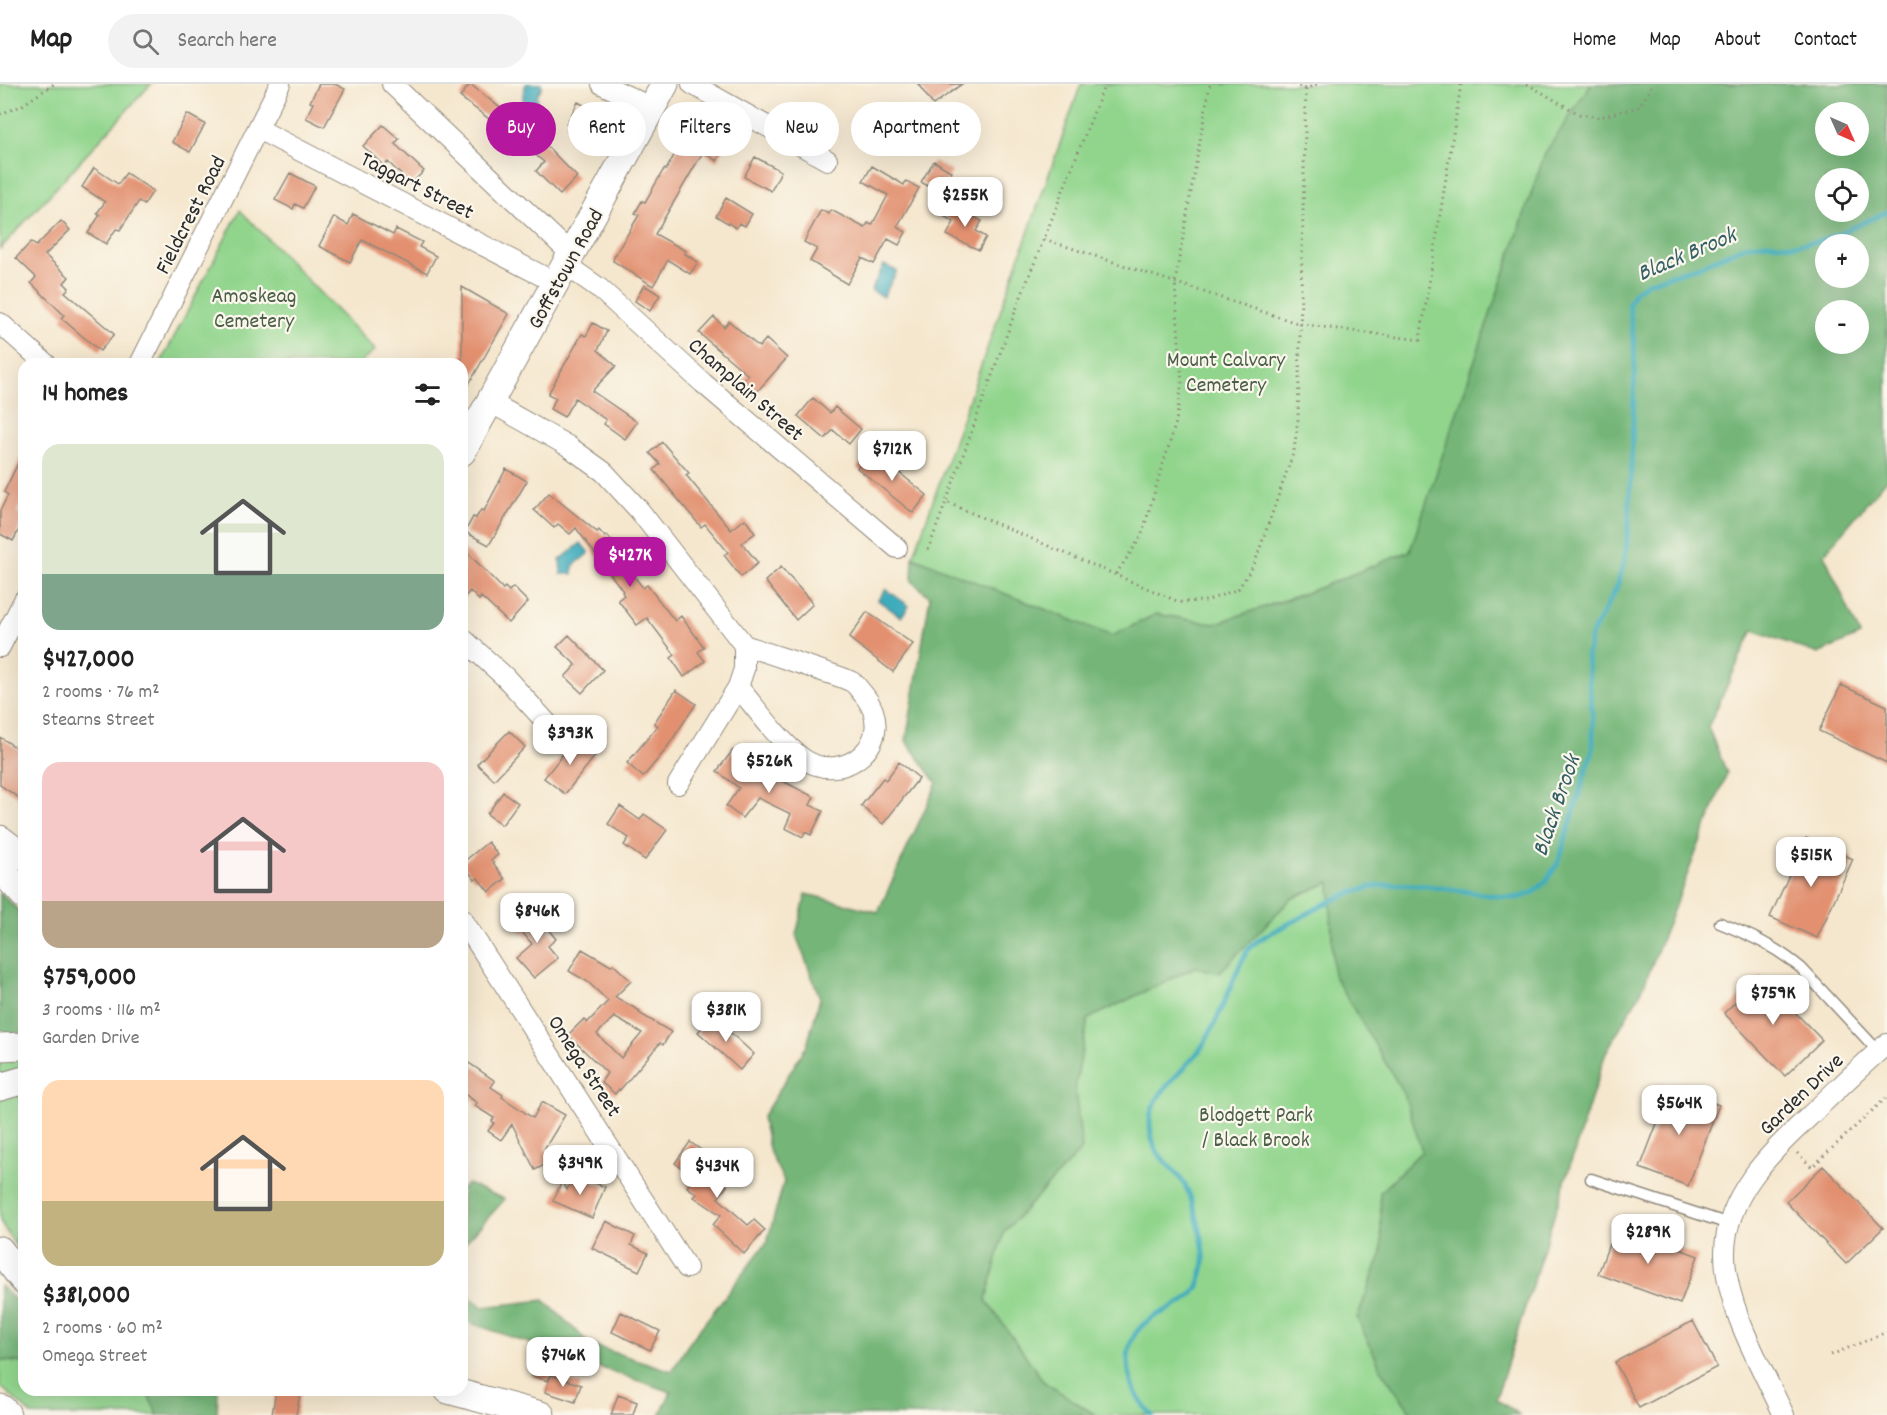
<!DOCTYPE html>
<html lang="en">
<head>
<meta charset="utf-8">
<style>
	:root { --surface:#fff; --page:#f2f2f2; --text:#222; --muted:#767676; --line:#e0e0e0; --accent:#b5179e }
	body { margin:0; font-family:Dekko,sans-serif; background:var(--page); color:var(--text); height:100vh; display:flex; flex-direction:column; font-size:22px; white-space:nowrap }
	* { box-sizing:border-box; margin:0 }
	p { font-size:20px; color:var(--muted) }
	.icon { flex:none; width:33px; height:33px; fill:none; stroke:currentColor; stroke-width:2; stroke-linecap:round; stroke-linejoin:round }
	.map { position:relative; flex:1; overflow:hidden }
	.side { position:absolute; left:18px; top:274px; width:450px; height:1038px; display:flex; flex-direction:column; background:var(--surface); border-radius:18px; box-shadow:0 6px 24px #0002 }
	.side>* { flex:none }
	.guide { position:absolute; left:486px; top:18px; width:570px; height:54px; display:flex; gap:12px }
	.needle { width:39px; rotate:135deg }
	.fabs { position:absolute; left:1815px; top:18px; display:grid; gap:12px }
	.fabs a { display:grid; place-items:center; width:54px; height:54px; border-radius:50%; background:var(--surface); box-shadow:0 6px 24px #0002; font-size:30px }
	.price { position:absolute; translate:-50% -51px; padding:0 14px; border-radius:12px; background:#fff; color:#222; font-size:20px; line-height:39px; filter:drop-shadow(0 2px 3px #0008) }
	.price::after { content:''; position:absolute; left:50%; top:36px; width:18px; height:14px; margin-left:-9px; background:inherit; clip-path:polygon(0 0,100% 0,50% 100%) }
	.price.on { background:var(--accent); color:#fff }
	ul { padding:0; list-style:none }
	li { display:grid; align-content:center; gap:12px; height:318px; padding:0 24px }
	li span { display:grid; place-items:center; height:186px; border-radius:18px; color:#555 }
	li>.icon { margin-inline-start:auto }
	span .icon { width:108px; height:108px; fill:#fffc; stroke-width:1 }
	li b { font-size:26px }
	h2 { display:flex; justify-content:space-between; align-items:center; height:72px; padding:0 24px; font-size:26px }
	.pill { padding:0 21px; border-radius:27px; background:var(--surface); box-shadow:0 6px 24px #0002; font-size:21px; line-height:54px }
	.pill.on { background:var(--accent); color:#fff }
	header { display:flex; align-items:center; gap:36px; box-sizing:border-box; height:84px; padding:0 30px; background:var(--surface); border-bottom:2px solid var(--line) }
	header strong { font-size:28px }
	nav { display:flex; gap:33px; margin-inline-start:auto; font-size:21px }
	.search { width:420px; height:54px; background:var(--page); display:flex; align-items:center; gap:15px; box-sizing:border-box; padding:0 21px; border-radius:33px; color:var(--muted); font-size:22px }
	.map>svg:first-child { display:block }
	.green { fill:#91d58d; stroke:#5e805c; stroke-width:1.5; fill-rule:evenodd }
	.forest { fill:#74b678; stroke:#507052; stroke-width:1.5; fill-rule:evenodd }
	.water { fill:#3eacbc; stroke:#346c74; stroke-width:1.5 }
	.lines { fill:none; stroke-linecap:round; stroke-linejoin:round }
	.stream { stroke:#3eacbc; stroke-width:5 }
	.building { fill:#e29070; fill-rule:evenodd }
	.lane-casing { stroke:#90897c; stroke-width:13 }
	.street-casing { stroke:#90897c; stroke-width:22 }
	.secondary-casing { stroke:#90897c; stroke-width:29 }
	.highway-casing { stroke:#90897c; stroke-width:35 }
	.path { stroke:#90897c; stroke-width:3; stroke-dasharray:1.5 4.5; stroke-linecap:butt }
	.lane { stroke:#fff; stroke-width:10 }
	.street { stroke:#fff; stroke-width:20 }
	.secondary { stroke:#fff; stroke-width:27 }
	.highway { stroke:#fff; stroke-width:33 }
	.labels { text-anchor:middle; stroke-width:4.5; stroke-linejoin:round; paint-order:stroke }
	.street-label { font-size:22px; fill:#2b2b2b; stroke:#fbf7ec }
	.park-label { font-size:22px; fill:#4a5e48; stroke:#fbf7ec }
	.water-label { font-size:24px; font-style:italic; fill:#335f65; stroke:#fbf7ec }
</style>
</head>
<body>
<header>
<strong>Map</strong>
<div class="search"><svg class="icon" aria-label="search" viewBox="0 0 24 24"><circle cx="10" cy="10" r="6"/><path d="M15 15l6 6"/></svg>Search here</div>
<nav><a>Home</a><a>Map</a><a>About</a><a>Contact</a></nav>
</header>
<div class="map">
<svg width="1887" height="1331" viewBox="0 0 1887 1331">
	<rect width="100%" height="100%" fill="#fbf7ec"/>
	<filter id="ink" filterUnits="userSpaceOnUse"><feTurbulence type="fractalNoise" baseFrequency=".0167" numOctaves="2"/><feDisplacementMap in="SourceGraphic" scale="12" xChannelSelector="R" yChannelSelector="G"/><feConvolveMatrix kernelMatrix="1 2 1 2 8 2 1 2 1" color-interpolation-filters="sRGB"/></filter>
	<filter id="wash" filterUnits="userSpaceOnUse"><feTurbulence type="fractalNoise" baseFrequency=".008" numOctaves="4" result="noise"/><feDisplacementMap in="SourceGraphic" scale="24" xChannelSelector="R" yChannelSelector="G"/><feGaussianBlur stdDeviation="1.35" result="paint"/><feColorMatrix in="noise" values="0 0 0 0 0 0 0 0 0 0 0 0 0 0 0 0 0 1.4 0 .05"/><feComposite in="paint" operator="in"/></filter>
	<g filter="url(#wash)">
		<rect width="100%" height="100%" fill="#f5e7ce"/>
		<path class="green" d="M0 0H151L0 165Z
			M1081 0H1591L1545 70 1411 467 1309 508 1214 540 1156 530 1113 553 913 473Z
			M1624 0H1887V256L1748 438 1472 1307 1502 1331H918L1116 600 1422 484ZM1826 28H1858V62H1826ZM1826 94H1858V128H1826ZM1826 160H1858V194H1826ZM1826 226H1858V260H1826Z
			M240 126 375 266 359 280H160Z
			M24 970V984L0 992V975Z
			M24 1007V1115L15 1161 0 1137V1013Z
			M0 1276 24 1279V1306L146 1307 158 1331H32L0 1302Z"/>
		<path class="forest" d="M1591 0H1887V395L1824 470 1860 551 1818 570 1753 546 1708 643 1727 689 1642 906 1606 968 1496 1315 1520 1331H1413L1383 1289 1357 1234 1382 1168 1380 1108 1422 1067 1404 1010 1333 890 1330 798 1291 815 1219 889 1195 883 1088 935 1075 1005 1082 1065 1004 1148 986 1216 1044 1298 1096 1331H660L671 1308 462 1236V1207L483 1223 544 1216 591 1261 672 1287 689 1259 767 1158 784 1097 770 1069 762 1034 807 961 820 914 796 851 806 810 878 828 937 699 906 657 930 513 912 497 913 473 1112 552 1156 530 1214 540 1309 508 1410 467 1545 69ZM1826 28H1858V62H1826ZM1826 94H1858V128H1826ZM1858 160V194H1826V160ZM1826 226H1858V260H1826Z
			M0 808 24 832V952H0Z
			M468 1100 505 1115 462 1162V1104Z
			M24 1115V1170L15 1161Z
			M0 1202 24 1224V1279L0 1276Z
			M146 1307H218L217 1331H158Z"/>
		<path class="water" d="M526 0H541L542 3 537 11V20L531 26 523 20V10Z
			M884 181 897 187 883 213 871 206Z
			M581 459 589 469 573 482V490H561L560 476Z
			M886 505 909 522 901 533 878 516Z"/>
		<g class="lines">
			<path class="stream" d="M1152 1331C1127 1307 1115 1259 1149 1236 1178 1217 1200 1221 1204 1178 1206 1162 1193 1117 1186 1103 1171 1076 1151 1077 1150 1038 1149 1009 1190 984 1203 961 1216 940 1225 917 1234 895 1238 886 1242 874 1248 866 1259 852 1282 844 1298 835 1319 823 1340 811 1364 805 1411 792 1469 811 1517 814L1533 809 1545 798 1558 779 1593 665V639L1587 572 1591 552 1617 503 1625 474 1629 436 1635 286 1634 259 1629 220 1635 207 1649 198 1700 182 1748 161 1768 159 1795 161 1824 156 1887 128"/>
		</g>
		<g id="blocks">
			<path class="building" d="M319 0H335L345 5 324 43 306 34 313 19 310 18Z
				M470 0 542 57 577 93 560 111 536 87 544 78 517 56 512 63 492 48 497 41 460 13Z
				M918 0H962L933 21Z
				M578 18 612 36 601 58 566 40Z
				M187 30 205 40 190 68 172 58Z
				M690 36 728 57 717 77 703 68 655 150 686 167 684 169 698 178 690 190 668 176 653 202 613 177 614 173 639 131 635 129 642 117 645 118 664 85 666 86 683 55 680 53Z
				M383 41 399 55 395 60 424 87 411 100 388 78 384 82 363 62Z
				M755 73 781 87 771 107 744 93Z
				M934 77 952 88 939 109 921 98Z
				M872 82 904 101 906 97 919 104 897 143 906 148 899 161 888 155 874 180 862 174 847 200 810 177 817 165 804 158 821 126 829 130 831 126 865 144 868 139 872 141 888 111 863 97Z
				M94 84 118 100 126 89 153 107 144 121 139 117 120 146 116 145 106 160 88 149 100 131 97 129 105 118 82 103Z
				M290 89 315 102 303 124 295 120 293 125 275 116Z
				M726 114 752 130 745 142 739 139 736 144 716 132Z
				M952 121 982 137 976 147 986 153 979 166 947 151 954 138 945 133Z
				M353 130 393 151 396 145 422 158 419 163 436 172 427 189 362 156 350 178 319 162 334 133 348 141Z
				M61 137 70 146 45 171 69 193 64 199 69 204 65 208 114 250 100 267 61 234 64 231 31 199 36 193 16 174 31 158 36 162Z
				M644 201 660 211 650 227 635 217Z
				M462 203 509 230 462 312Z
				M714 233 724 243 729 237 759 263 766 255 787 274 754 311 741 299 748 291 699 249Z
				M593 239 607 247 598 266 616 282 592 307 637 338 625 355 604 340 606 336 575 314 564 333 550 325 556 314 548 310 582 250 586 252Z
				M813 314 830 329 835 323 861 345 849 360 833 346 825 355 798 332Z
				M662 358 689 389 686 391 731 446 745 435 755 449 742 459 758 479 741 493 724 471 728 468 705 440 701 443 654 386 660 380 650 369Z
				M871 366 927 411 913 429 857 384Z
				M24 367V415L17 428 24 432V436L13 457 0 450V427L8 411 4 408Z
				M506 385 527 397 489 461 465 448 473 433 476 434 481 426 484 427Z
				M549 409 597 448 599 446 605 453 607 451 620 467 617 470 643 504 647 501 675 537 681 532 704 563 698 568 705 577 684 593 671 574 675 571 647 534 637 541 618 516 624 511 622 508 623 507 576 444 570 450 558 440 554 444 534 426Z
				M462 463 503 505 505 503 509 507 513 503 528 518 509 539 481 513 479 516 470 507 462 516Z
				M781 483 813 520 796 536 765 497Z
				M867 528 913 560 893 588 849 554Z
				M569 551 603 586 582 609 565 593 576 581 557 563Z
				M1841 601 1887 622V679L1819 647Z
				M676 606 696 620 664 668 643 693 627 679 658 642 654 639Z
				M509 647 525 663 494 696 477 680Z
				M0 653 24 669V717L0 701Z
				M572 653 595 672 565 710 544 694 565 668 562 665Z
				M733 666 749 678 751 675 775 693 814 713 810 721 823 727 811 751 805 748 803 753 785 744 791 730 758 714 742 734 726 722 739 704 717 687Z
				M899 678 919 694 883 740 861 722 883 694 886 696Z
				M503 708 518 719 502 741 487 730Z
				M620 722 640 736 644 730 667 746 645 776 624 761 629 754 608 740Z
				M1806 754 1853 775 1817 854 1770 833Z
				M488 758 498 771 491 776 505 795 489 808 478 794 475 796 462 779Z
				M538 824 552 840 547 844 556 855 548 862 558 874 534 894 516 874 532 860 517 842Z
				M582 865 611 882 613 880 631 897 615 913 640 927 639 929 671 948 663 961 660 959 620 1006 619 1005 615 1010 601 998 607 989 568 951 584 935 587 939 608 917 588 898 569 887ZM614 933 642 949 621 974 597 950Z
				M1761 893 1822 956 1785 992 1724 929Z
				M712 932 754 970 740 986 698 948Z
				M469 979 495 997 491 1003 503 1011 502 1013 533 1034 542 1018 565 1031 545 1064 552 1077 535 1086 512 1040 501 1056 488 1047 494 1039 492 1037 494 1034 475 1022 477 1019 462 1008V989Z
				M1671 1003 1719 1021 1688 1102 1640 1084Z
				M690 1058 711 1073 707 1080 719 1088 716 1093 727 1102 718 1114 748 1141 754 1136 765 1146 744 1170 713 1141 721 1131 694 1113 697 1110 687 1103 694 1093 675 1079Z
				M1823 1082 1883 1144 1846 1180 1786 1118Z
				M574 1090 605 1103 592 1134 553 1117 562 1097 567 1106Z
				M606 1137 635 1152 631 1161 648 1169 639 1187 592 1164Z
				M1616 1141 1698 1172 1680 1220 1598 1190Z
				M621 1228 660 1247 650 1266 612 1248Z
				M1693 1237 1717 1283 1639 1324 1615 1278Z
				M537 1279 552 1284 548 1297 532 1292Z
				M551 1291 581 1301 575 1318 545 1308Z
				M276 1306H301L296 1331H272Z
				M618 1311 637 1318 633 1331H611Z"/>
		</g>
	</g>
	<g filter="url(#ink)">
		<use href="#blocks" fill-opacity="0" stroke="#90897c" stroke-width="1.5"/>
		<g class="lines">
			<g class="lane-casing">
				<path id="lane" d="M1720 839C1750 851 1776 863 1801 884L1878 967
					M1591 1095 1729 1140"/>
			</g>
			<g class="street-casing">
				<path id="street" d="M392 0 571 170
					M602 0 652 24
					M692 0 827 76
					M258 45 556 199
					M566 181 599 204 703 299 897 464
					M0 239 46 280
					M140 280 280 0
					M490 318 568 362 604 388 639 426 744 561V585L738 603 678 700
					M462 554 505 593 558 651
					M0 563 24 516
					M738 603C757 625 779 657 802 674 844 704 900 656 864 611 860 607 856 600 852 598 843 593 831 590 822 587 796 578 770 570 744 561
					M462 835 687 1184
					M1784 1331C1762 1284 1724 1220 1725 1168 1726 1104 1781 1060 1823 1019 1844 999 1865 978 1887 960"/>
			</g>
			<g class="secondary-casing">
				<path id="secondary" d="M462 368 665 0
					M0 755 24 773
					M0 785 24 811
					M0 963 24 962
					M0 1003 24 996
					M0 1166 24 1197
					M448 1306 541 1331"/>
			</g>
			<g class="highway-casing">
				<path id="highway" d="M0 1327 4 1331"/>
			</g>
			<path class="path" d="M1105 0 1015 228 946 418 1179 518 1206 517 1238 505 1254 481 1294 367 1298 335 1306 5
				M1293 0 1306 5 1317 0
				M1527 0 1579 30 1600 33 1638 23 1650 6 1651 0
				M0 30 21 22 54 0
				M1044 155 1300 240 1420 256 1461 0
				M928 466 946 418
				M1116 490 1141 453 1176 338 1182 299 1175 198 1210 0
				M1797 1069 1812 1083 1887 1013
				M1831 1271 1887 1248"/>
			<use href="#lane" class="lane"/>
			<use href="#street" class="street"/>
			<use href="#secondary" class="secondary"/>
			<use href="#highway" class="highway"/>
		</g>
	</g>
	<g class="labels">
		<g class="street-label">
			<text transform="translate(418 100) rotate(27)" y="8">Taggart Street</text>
			<text transform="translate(189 130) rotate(-63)" y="8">Fieldcrest Road</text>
			<text transform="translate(564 184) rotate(-61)" y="8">Goffstown Road</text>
			<text transform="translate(747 304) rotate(41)" y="8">Champlain Street</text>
			<text transform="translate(586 981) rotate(57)" y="8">Omega Street</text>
			<text transform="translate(1800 1009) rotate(-44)" y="8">Garden Drive</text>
		</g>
		<g class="park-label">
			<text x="254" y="218">Amoskeag<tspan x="254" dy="25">Cemetery</tspan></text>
			<text x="1226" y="282">Mount Calvary<tspan x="1226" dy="25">Cemetery</tspan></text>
			<text x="1256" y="1037">Blodgett Park<tspan x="1256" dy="25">/ Black Brook</tspan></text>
		</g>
		<g class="water-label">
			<text transform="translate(1686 169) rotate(-23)" y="8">Black Brook</text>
			<text transform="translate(1555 721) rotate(-71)" y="8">Black Brook</text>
		</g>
	</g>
</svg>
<div class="fabs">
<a><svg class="needle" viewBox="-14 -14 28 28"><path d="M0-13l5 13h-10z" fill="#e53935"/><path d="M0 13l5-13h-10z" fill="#767676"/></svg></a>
<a><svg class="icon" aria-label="locate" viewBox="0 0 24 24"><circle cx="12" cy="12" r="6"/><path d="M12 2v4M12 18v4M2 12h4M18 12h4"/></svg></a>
<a>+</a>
<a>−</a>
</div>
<b class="price" style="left:965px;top:144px">$255K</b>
<b class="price" style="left:892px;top:398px">$712K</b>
<b class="price on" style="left:630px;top:504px">$427K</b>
<b class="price" style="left:570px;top:682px">$393K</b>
<b class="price" style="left:769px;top:710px">$526K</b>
<b class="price" style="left:1811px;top:804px">$515K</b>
<b class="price" style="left:537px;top:860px">$846K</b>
<b class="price" style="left:1773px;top:942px">$759K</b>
<b class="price" style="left:726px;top:959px">$381K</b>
<b class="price" style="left:1679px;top:1052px">$564K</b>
<b class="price" style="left:580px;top:1112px">$349K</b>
<b class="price" style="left:717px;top:1115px">$434K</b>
<b class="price" style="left:1648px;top:1181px">$289K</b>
<b class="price" style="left:563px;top:1304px">$746K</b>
<div class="guide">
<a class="pill on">Buy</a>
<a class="pill">Rent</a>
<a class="pill">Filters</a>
<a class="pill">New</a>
<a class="pill">Apartment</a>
</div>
<section class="side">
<h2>14 homes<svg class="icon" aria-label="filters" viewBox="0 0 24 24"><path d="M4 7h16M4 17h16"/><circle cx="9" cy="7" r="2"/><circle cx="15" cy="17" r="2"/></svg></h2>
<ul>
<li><span style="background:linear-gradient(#dfe7d0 70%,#7fa58c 0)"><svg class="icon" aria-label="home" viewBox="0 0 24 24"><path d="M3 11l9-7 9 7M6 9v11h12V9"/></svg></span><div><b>$427,000</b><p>2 rooms · 76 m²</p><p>Stearns Street</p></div></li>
<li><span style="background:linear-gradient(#f6c9c9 75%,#b9a48a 0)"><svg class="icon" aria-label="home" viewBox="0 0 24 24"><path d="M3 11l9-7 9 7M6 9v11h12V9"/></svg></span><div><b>$759,000</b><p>3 rooms · 116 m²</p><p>Garden Drive</p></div></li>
<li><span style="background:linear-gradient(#ffd9b3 65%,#c2b280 0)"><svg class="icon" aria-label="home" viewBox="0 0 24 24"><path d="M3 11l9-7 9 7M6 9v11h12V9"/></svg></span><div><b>$381,000</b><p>2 rooms · 60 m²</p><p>Omega Street</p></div></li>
</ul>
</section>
</div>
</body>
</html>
